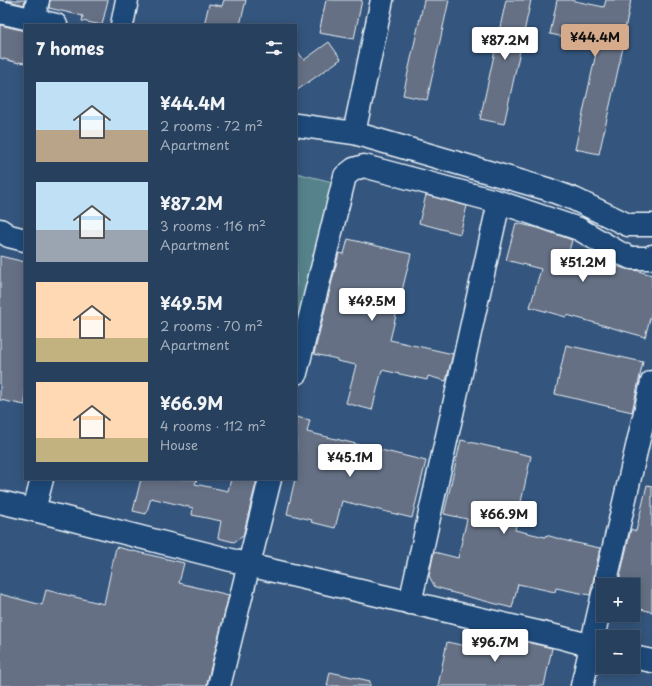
<!DOCTYPE html>
<html lang="en">
<head>
<meta charset="utf-8">
<style>
	:root { --surface:#27405e; --page:#334b67; --text:#f1f3f6; --muted:#a4afbc; --line:#435973; --accent:#d6ab8b }
	body { margin:0; font-family:"Playpen Sans",sans-serif; background:var(--page); color:var(--text); height:100vh; display:flex; flex-direction:column; font-size:15px; white-space:nowrap }
	* { box-sizing:border-box; margin:0 }
	p { font-size:13px; color:var(--muted) }
	.icon { flex:none; width:22px; height:22px; fill:none; stroke:currentColor; stroke-width:2; stroke-linecap:round; stroke-linejoin:round }
	.map { position:relative; flex:1; overflow:hidden }
	.details { position:absolute; left:24px; top:24px; width:273px; height:456px; display:flex; flex-direction:column; background:var(--surface); border-radius:0px; box-shadow:0 2px 10px #0003,0 0 0 1px var(--line) }
	.details>* { flex:none }
	.tools { position:absolute; left:596px; top:578px; display:grid; gap:8px }
	.tools a { display:grid; place-items:center; width:44px; height:44px; border-radius:0px; background:var(--surface); box-shadow:0 2px 10px #0003,0 0 0 1px var(--line); font-size:20px }
	.price { position:absolute; translate:-50% -34px; padding:0 9px; border-radius:4px; background:#fff; color:#222; font-size:13px; line-height:26px; filter:drop-shadow(0 1px 2px #0008) }
	.price::after { content:''; position:absolute; left:50%; top:24px; width:12px; height:9px; margin-left:-6px; background:inherit; clip-path:polygon(0 0,100% 0,50% 100%) }
	.price.on { background:var(--accent); color:#111 }
	ul { padding:0; list-style:none }
	li { display:flex; align-items:center; gap:12px; height:100px; padding:0 12px }
	li span { display:grid; place-items:center; flex:none; width:112px; height:80px; border-radius:0px; color:#555 }
	li>.icon { margin-inline-start:auto }
	span .icon { width:48px; height:48px; fill:#fffc; stroke-width:1 }
	li b { font-size:17px }
	h2 { display:flex; justify-content:space-between; align-items:center; height:48px; padding:0 12px; font-size:17px }
	.map>svg:first-child { display:block }
	.green { fill:#57838b; stroke:#a0bac2 }
	.building { fill:#657084; stroke:#e8f1f8 }
	.lines { fill:none; stroke-linecap:round; stroke-linejoin:round }
	.minor-casing { stroke:#e8f1f8; stroke-width:25 }
	.minor { stroke:#1f4a7a; stroke-width:22 }
</style>
</head>
<body>
<div class="map">
<svg width="652" height="686" viewBox="0 0 652 686">
	<rect width="100%" height="100%" fill="#34557d"/>
	<filter id="ink" filterUnits="userSpaceOnUse"><feTurbulence type="fractalNoise" baseFrequency=".025" numOctaves="2"/><feDisplacementMap in="SourceGraphic" scale="8" xChannelSelector="R" yChannelSelector="G"/><feConvolveMatrix kernelMatrix="1 2 1 2 8 2 1 2 1" color-interpolation-filters="sRGB"/></filter>
	<g filter="url(#ink)">
		<path class="green" d="M296 173 333 182 296 337Z"/>
		<path class="building" d="M6 0H25L24 5Z
			M50 0H108L102 25 82 21 83 16 49 8Z
			M224 0H246L240 25H204L209 4 222 6Z
			M326 0H362L354 39 319 33Z
			M424 0H449L427 100 403 95Z
			M506 0H531L504 124 480 119Z
			M557 0H570L604 7 606 0H631L625 29 627 30 599 154 575 149 598 44 550 34Z
			M0 25 25 31V63L19 62V63L0 58Z
			M329 42 341 59 296 91V49L304 60Z
			M426 195 467 206 460 234 419 223Z
			M516 223 538 228 572 240 569 251 609 261 616 265V266L626 269 635 270 652 275V311L645 337 567 315 566 317 530 307 541 269 506 260Z
			M348 239 411 254 390 340 453 354 446 381 428 376 427 380 382 370 372 410 346 403 356 365 337 361V359L314 354 339 253 344 254Z
			M0 256 25 262V405L0 400Z
			M566 345 643 362 632 412 555 394Z
			M296 417 310 420 307 432 426 461 412 518 342 501 335 528 311 522 312 520 287 514 295 479H296Z
			M461 440 531 456 515 530 545 537 546 535 567 541 600 548 590 595 556 588 555 592 518 584 512 608 450 592V591L435 587 429 576 434 552 458 558 467 519 444 514Z
			M141 479H197L195 484 228 491 231 479H257L243 536 234 542 218 538 221 521 192 515 193 508 151 498 146 514 133 511Z
			M647 485 652 486V612L633 607V585H618L631 529 636 531Z
			M116 547 184 563 179 583 229 595 207 683V686H0V594L42 605 46 590 104 604Z
			M479 631 552 648 544 686H438L447 642 475 648Z
			M330 672 370 681V686H327Z"/>
		<g class="lines">
			<g class="minor-casing">
				<path id="minor" d="M0 12 56 25
					M33 20 38 0
					M122 25 127 0
					M296 125 354 133 547 189 574 199 628 225H652
					M354 133 382 0
					M0 230 9 236 25 240
					M296 373 345 176 354 169 364 166 499 202 579 229 618 252 631 258H649L652 256
					M0 502 34 510 235 561 248 565 559 637 603 649
					M34 510 42 479
					M605 585 652 382
					M410 603 499 202
					M633 657 652 661
					M219 686 270 479
					M582 686 603 594"/>
			</g>
			<use href="#minor" class="minor"/>
		</g>
	</g>
</svg>
<div class="tools">
<a>+</a>
<a>−</a>
</div>
<b class="price on" style="left:595px;top:58px">¥44.4M</b>
<b class="price" style="left:505px;top:61px">¥87.2M</b>
<b class="price" style="left:583px;top:283px">¥51.2M</b>
<b class="price" style="left:372px;top:322px">¥49.5M</b>
<b class="price" style="left:350px;top:478px">¥45.1M</b>
<b class="price" style="left:504px;top:535px">¥66.9M</b>
<b class="price" style="left:495px;top:663px">¥96.7M</b>
<section class="details">
<h2>7 homes<svg class="icon" aria-label="filters" viewBox="0 0 24 24"><path d="M4 7h16M4 17h16"/><circle cx="9" cy="7" r="2"/><circle cx="15" cy="17" r="2"/></svg></h2>
<ul>
<li><span style="background:linear-gradient(#bfe0f5 60%,#b9a48a 0)"><svg class="icon" aria-label="home" viewBox="0 0 24 24"><path d="M3 11l9-7 9 7M6 9v11h12V9"/></svg></span><div><b>¥44.4M</b><p>2 rooms · 72 m²</p><p>Apartment</p></div></li>
<li><span style="background:linear-gradient(#bfe0f5 60%,#9aa5b1 0)"><svg class="icon" aria-label="home" viewBox="0 0 24 24"><path d="M3 11l9-7 9 7M6 9v11h12V9"/></svg></span><div><b>¥87.2M</b><p>3 rooms · 116 m²</p><p>Apartment</p></div></li>
<li><span style="background:linear-gradient(#ffd9b3 70%,#c2b280 0)"><svg class="icon" aria-label="home" viewBox="0 0 24 24"><path d="M3 11l9-7 9 7M6 9v11h12V9"/></svg></span><div><b>¥49.5M</b><p>2 rooms · 70 m²</p><p>Apartment</p></div></li>
<li><span style="background:linear-gradient(#ffd9b3 70%,#c2b280 0)"><svg class="icon" aria-label="home" viewBox="0 0 24 24"><path d="M3 11l9-7 9 7M6 9v11h12V9"/></svg></span><div><b>¥66.9M</b><p>4 rooms · 112 m²</p><p>House</p></div></li>
</ul>
</section>
</div>
</body>
</html>
